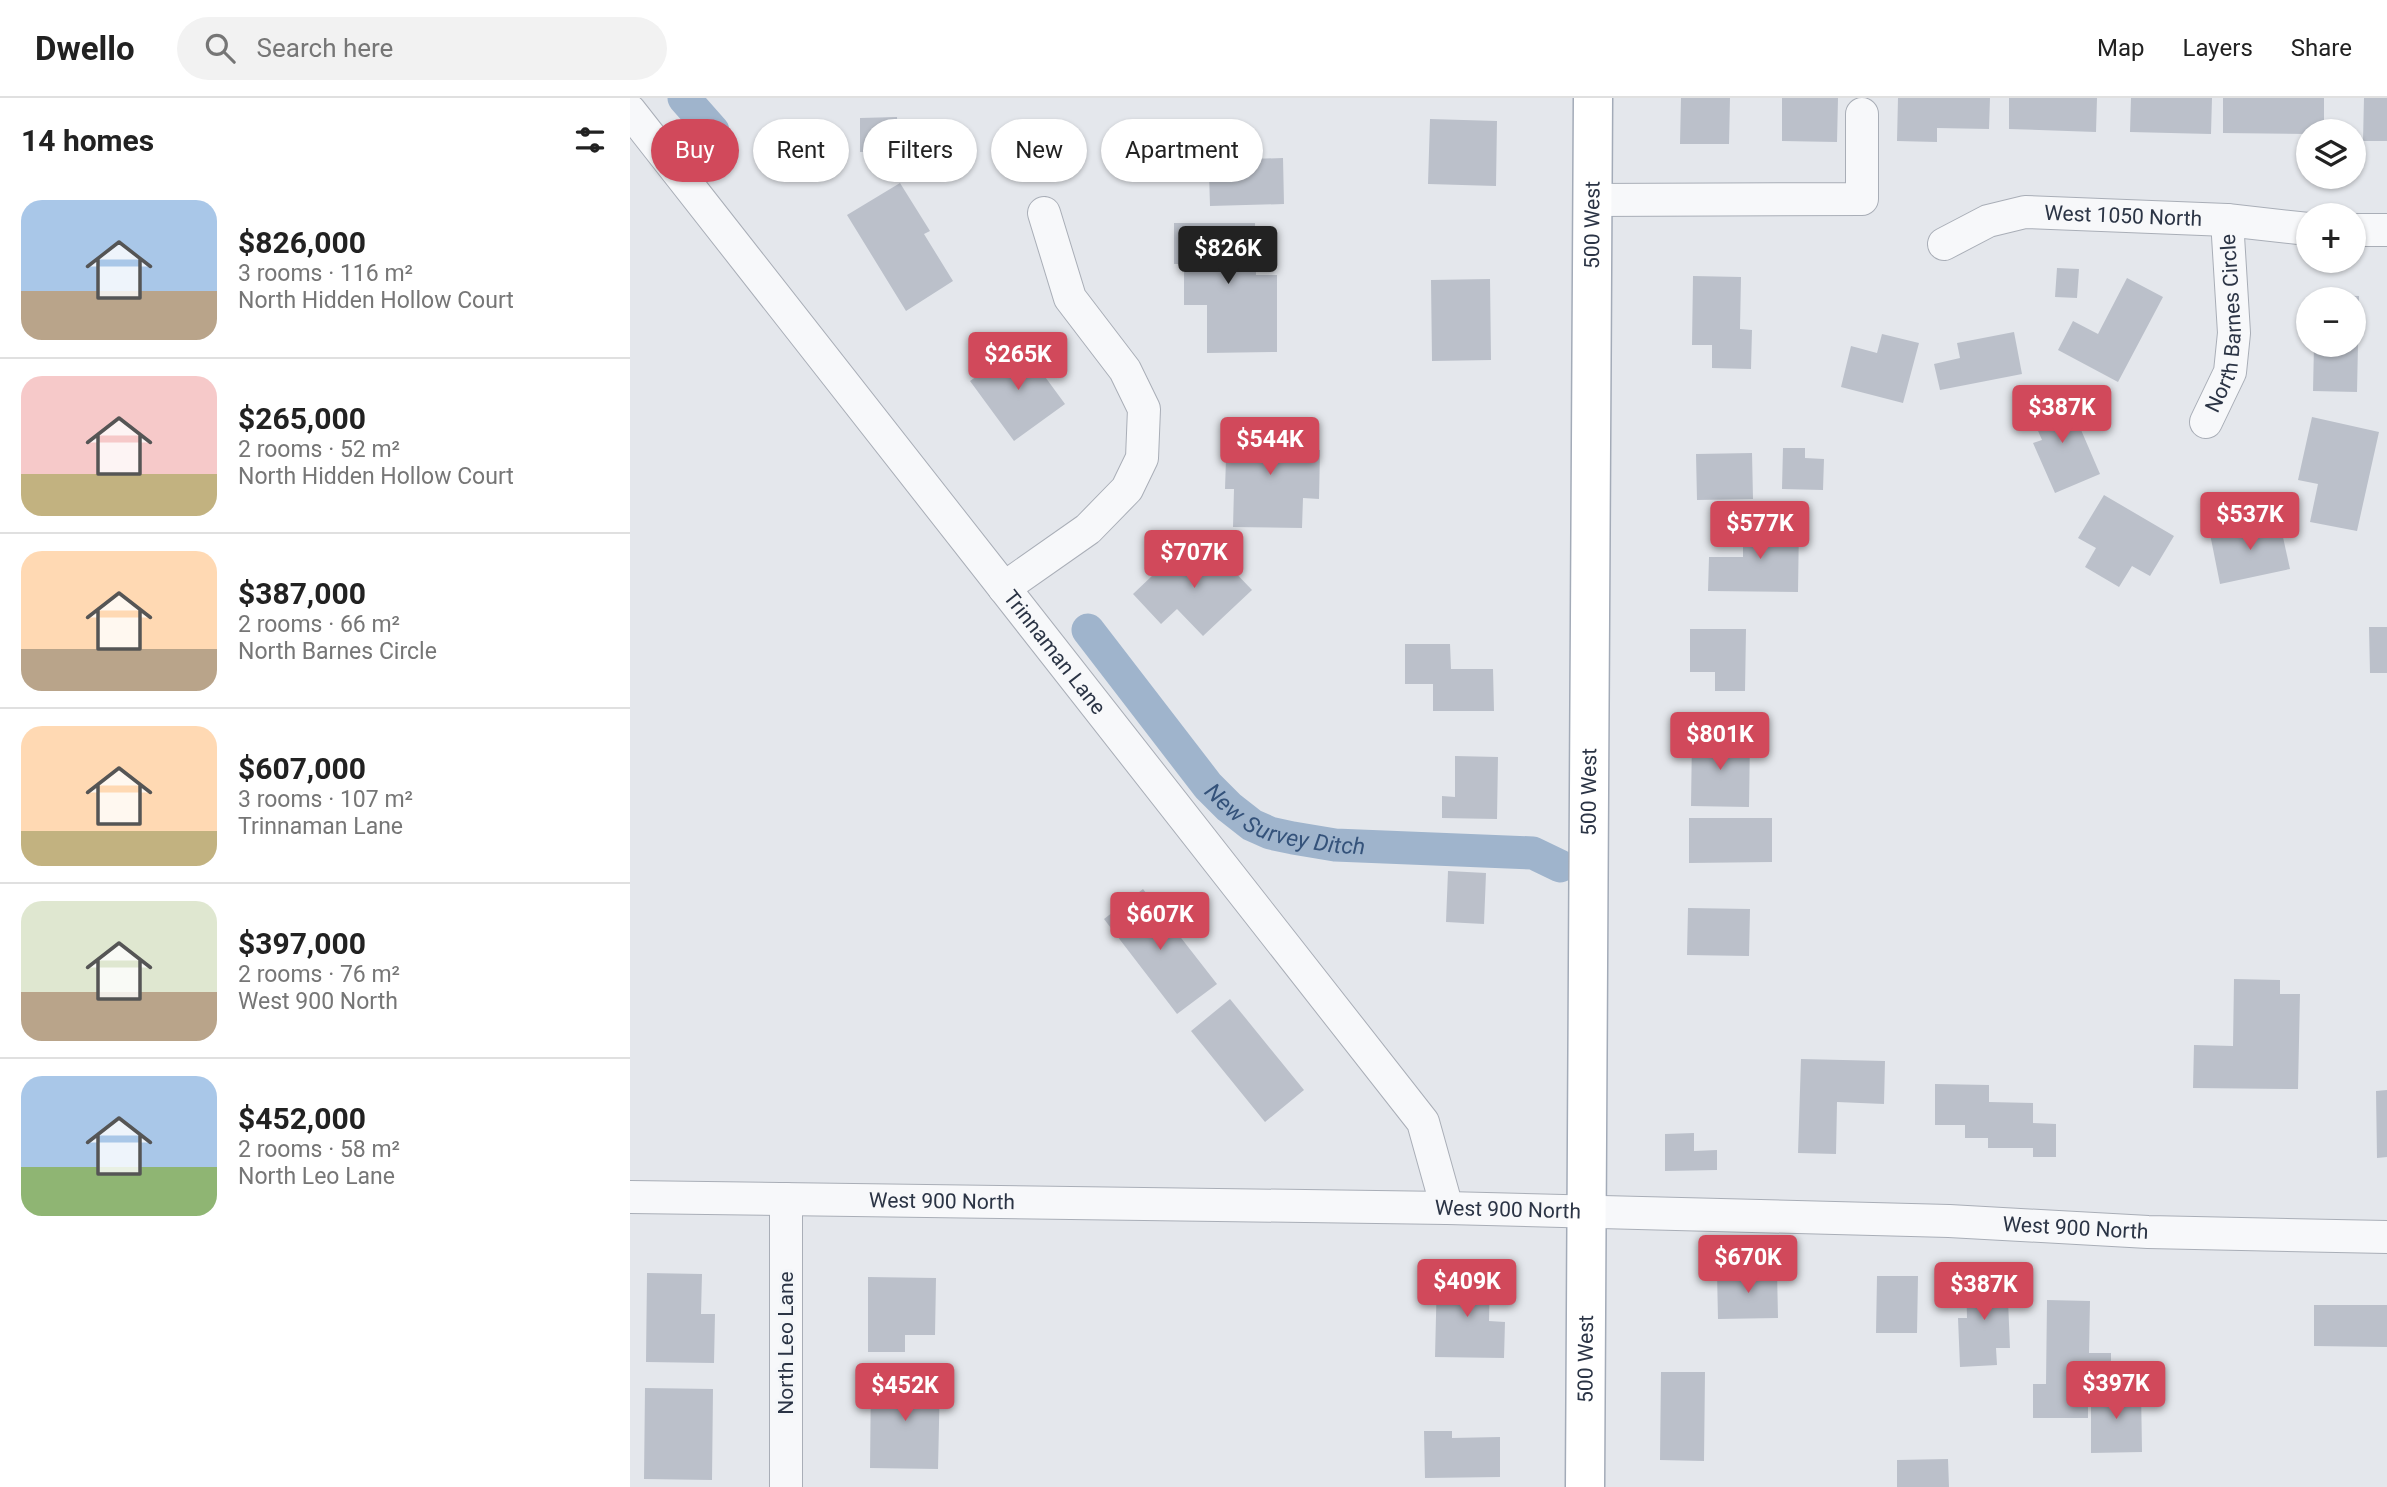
<!DOCTYPE html>
<html lang="en">
<head>
<meta charset="utf-8">
<style>
	:root { --surface:#fff; --page:#f2f2f2; --text:#222; --muted:#767676; --line:#e0e0e0; --accent:#d1495b }
	body { margin:0; font-family:Roboto,sans-serif; background:var(--page); color:var(--text); height:100vh; display:flex; flex-direction:column; font-size:26px; white-space:nowrap }
	* { box-sizing:border-box; margin:0 }
	p { font-size:23px; color:var(--muted) }
	.icon { flex:none; width:38px; height:38px; fill:none; stroke:currentColor; stroke-width:2; stroke-linecap:round; stroke-linejoin:round }
	.map { position:relative; flex:1; overflow:hidden }
	.panel { display:flex; flex-direction:column; background:var(--surface); width:630px }
	.panel>* { flex:none }
	.top-card { position:absolute; left:21px; top:21px; width:665px; height:63px; display:flex; gap:14px }
	.buttons { position:absolute; left:1666px; top:21px; display:grid; gap:14px }
	.buttons a { display:grid; place-items:center; width:70px; height:70px; border-radius:50%; background:var(--surface); box-shadow:0 2px 5px #0004; font-size:35px }
	.price { position:absolute; translate:-50% -60px; padding:0 16px; border-radius:7px; background:var(--accent); color:#fff; font-size:23px; line-height:46px; filter:drop-shadow(0 2px 4px #0008) }
	.price::after { content:''; position:absolute; left:50%; top:42px; width:21px; height:16px; margin-left:-10px; background:inherit; clip-path:polygon(0 0,100% 0,50% 100%) }
	.price.current { background:#222; color:#fff }
	ul { padding:0; list-style:none }
	li { display:flex; align-items:center; gap:21px; height:175px; padding:0 21px }
	li+li { border-top:2px solid var(--line) }
	li span { display:grid; place-items:center; flex:none; width:196px; height:140px; border-radius:21px; color:#555 }
	li>.icon { margin-inline-start:auto }
	span .icon { width:84px; height:84px; fill:#fffc; stroke-width:1 }
	li b { font-size:30px }
	h2 { display:flex; justify-content:space-between; align-items:center; height:84px; padding:0 21px; font-size:30px }
	.tag { padding:0 24px; border-radius:32px; background:var(--surface); box-shadow:0 2px 5px #0004; font-size:24px; line-height:63px }
	.tag.current { background:var(--accent); color:#fff }
	header { display:flex; align-items:center; gap:42px; box-sizing:border-box; height:98px; padding:0 35px; background:var(--surface); border-bottom:2px solid var(--line) }
	header strong { font-size:33px }
	nav { display:flex; gap:38px; margin-inline-start:auto; font-size:24px }
	.search { width:490px; height:63px; background:var(--page); display:flex; align-items:center; gap:18px; box-sizing:border-box; padding:0 24px; border-radius:38px; color:var(--muted); font-size:26px }
	main { display:flex; flex:1; min-height:0 }
	.map>svg:first-child { display:block }
	.lines { fill:none; stroke-linecap:round; stroke-linejoin:round }
	.canal { stroke:#9fb4cc; stroke-width:33 }
	.building { fill:#bbc0ca }
	.minor-casing { stroke:#a9aeb7; stroke-width:34 }
	.major-casing { stroke:#a3abb8; stroke-width:41 }
	.minor { stroke:#f7f8fa; stroke-width:32 }
	.major { stroke:#fff; stroke-width:38 }
	.labels { text-anchor:middle; stroke-width:6; stroke-linejoin:round; paint-order:stroke }
	.street-label { font-size:21px; fill:#2b3445; stroke:#f4f6f9 }
	.water-label { font-size:23px; font-style:italic; fill:#34527a; stroke:#f4f6f9 }
</style>
</head>
<body>
<header>
<strong>Dwello</strong>
<div class="search"><svg class="icon" aria-label="search" viewBox="0 0 24 24"><circle cx="10" cy="10" r="6"/><path d="M15 15l6 6"/></svg>Search here</div>
<nav><a>Map</a><a>Layers</a><a>Share</a></nav>
</header>
<main>
<section class="panel">
<h2>14 homes<svg class="icon" aria-label="filters" viewBox="0 0 24 24"><path d="M4 7h16M4 17h16"/><circle cx="9" cy="7" r="2"/><circle cx="15" cy="17" r="2"/></svg></h2>
<ul>
<li><span style="background:linear-gradient(#a9c7e8 65%,#b9a48a 0)"><svg class="icon" aria-label="home" viewBox="0 0 24 24"><path d="M3 11l9-7 9 7M6 9v11h12V9"/></svg></span><div><b>$826,000</b><p>3 rooms · 116 m²</p><p>North Hidden Hollow Court</p></div></li>
<li><span style="background:linear-gradient(#f6c9c9 70%,#c2b280 0)"><svg class="icon" aria-label="home" viewBox="0 0 24 24"><path d="M3 11l9-7 9 7M6 9v11h12V9"/></svg></span><div><b>$265,000</b><p>2 rooms · 52 m²</p><p>North Hidden Hollow Court</p></div></li>
<li><span style="background:linear-gradient(#ffd9b3 70%,#b9a48a 0)"><svg class="icon" aria-label="home" viewBox="0 0 24 24"><path d="M3 11l9-7 9 7M6 9v11h12V9"/></svg></span><div><b>$387,000</b><p>2 rooms · 66 m²</p><p>North Barnes Circle</p></div></li>
<li><span style="background:linear-gradient(#ffd9b3 75%,#c2b280 0)"><svg class="icon" aria-label="home" viewBox="0 0 24 24"><path d="M3 11l9-7 9 7M6 9v11h12V9"/></svg></span><div><b>$607,000</b><p>3 rooms · 107 m²</p><p>Trinnaman Lane</p></div></li>
<li><span style="background:linear-gradient(#dfe7d0 65%,#b9a48a 0)"><svg class="icon" aria-label="home" viewBox="0 0 24 24"><path d="M3 11l9-7 9 7M6 9v11h12V9"/></svg></span><div><b>$397,000</b><p>2 rooms · 76 m²</p><p>West 900 North</p></div></li>
<li><span style="background:linear-gradient(#a9c7e8 65%,#8fb573 0)"><svg class="icon" aria-label="home" viewBox="0 0 24 24"><path d="M3 11l9-7 9 7M6 9v11h12V9"/></svg></span><div><b>$452,000</b><p>2 rooms · 58 m²</p><p>North Leo Lane</p></div></li>
</ul>
</section>
<div class="map">
<svg width="1757" height="1389" viewBox="0 0 1757 1389">
	<rect width="100%" height="100%" fill="#e4e7ec"/>
	<g class="lines">
		<g class="canal">
			<path d="M54 0 83 33"/>
			<path id="s1" d="M458 532 578 688 599 709 622 727 640 735 663 740 705 747 903 755 930 768"/>
		</g>
	</g>
	<path class="building" d="M1051 0H1100L1099 46H1050Z
		M1152 0H1208L1207 44 1152 43Z
		M1268 0H1360L1359 31 1307 30V44L1267 43Z
		M1379 0H1467L1466 34 1379 31Z
		M1501 0H1582L1581 36 1500 34Z
		M1593 0H1694V33H1678V36L1593 35Z
		M1734 0H1757V43H1733Z
		M267 19 268 53 230 54V20Z
		M800 21 867 23 866 88 798 86Z
		M653 60 654 106 580 108 579 75 594 74V62Z
		M270 85 300 133 294 136 323 183 276 213 217 117Z
		M544 125H625L626 177H647V254L577 255V207H554V166H544Z
		M1427 170 1449 171 1447 200 1425 199Z
		M1063 178 1111 179 1110 231 1122 232 1121 271 1082 270V247H1062Z
		M1497 180 1533 199 1488 284 1428 252 1443 223 1468 236Z
		M860 181 861 262 802 263 801 182Z
		M1685 197 1729 198 1727 294 1683 293 1684 247H1724V201H1685Z
		M1384 234 1392 276 1310 292 1304 266 1330 260 1327 245Z
		M1252 236 1289 245 1273 305 1211 289 1221 248 1247 255Z
		M391 246 435 306 384 343 340 283Z
		M1436 297 1470 376 1425 395 1403 345 1412 342 1399 312Z
		M1682 319 1749 334 1727 433 1680 424 1688 386 1668 382Z
		M597 331 673 332 672 351 690 352 689 401 673 400 672 430 603 429 604 391H595Z
		M1153 350H1175V360L1194 361 1193 392 1152 391Z
		M1122 355 1123 401 1067 402 1066 356Z
		M1474 397 1544 438 1520 478 1502 468 1489 489 1455 469 1466 450 1448 440Z
		M1649 421 1660 471 1590 486 1580 436Z
		M1113 425H1169L1168 494 1078 493 1079 459H1113Z
		M577 445 622 492 573 538 547 511 531 526 503 496 543 458 553 469Z
		M1739 529H1757V575H1740Z
		M1060 531H1116L1115 593H1085V574H1060Z
		M775 546H820L821 571H863L864 613H803V586H775Z
		M1062 639 1120 640 1119 709 1061 708Z
		M825 658 868 659 867 721 812 720V698L825 699Z
		M1059 720H1142V764L1059 765Z
		M818 773 856 775 854 826 816 824Z
		M513 791 587 886 547 916 474 821Z
		M1058 810 1120 811 1119 858 1057 857Z
		M1604 881 1650 882V896H1670L1668 991 1563 990 1564 947 1603 948Z
		M600 901 674 992 635 1024 561 933Z
		M1171 961 1255 963 1254 1006 1207 1004 1206 1056 1168 1055Z
		M1305 986 1359 987V1004L1403 1005V1025L1426 1026V1059H1403V1050H1358V1040H1335V1027H1305Z
		M1757 992V1059L1747 1060 1746 993Z
		M1064 1035V1053L1087 1052V1072L1035 1073V1036Z
		M1147 1172 1148 1220 1088 1221 1087 1174Z
		M17 1175 72 1176 71 1216H85L84 1265 16 1264Z
		M807 1177 860 1178 859 1223 875 1224 874 1260 805 1259Z
		M1247 1178H1288L1287 1235H1246Z
		M1377 1178 1380 1250H1366L1367 1267 1330 1269 1328 1220H1337L1336 1180Z
		M238 1179 306 1180 305 1237H275V1254H238Z
		M1417 1202 1460 1203 1459 1255H1481V1287H1458V1320H1403V1286H1416Z
		M1684 1207H1757V1249L1684 1248Z
		M1031 1274H1075L1074 1363 1030 1362Z
		M241 1279 310 1280 308 1371 240 1370Z
		M15 1290 83 1291 82 1382 14 1381Z
		M1511 1291 1512 1354 1461 1355V1292Z
		M794 1333H822V1340L870 1339V1379L795 1380Z
		M1318 1361 1319 1389H1267V1362Z"/>
	<g class="lines">
		<g class="minor-casing">
			<g id="minor">
				<path id="s2" d="M0 13 793 1024 817 1110"/>
				<path d="M962 102 1232 101V16"/>
				<path d="M1724 132H1757"/>
				<path id="s3" d="M1314 146 1358 123 1395 114 1597 122 1678 131"/>
				<path id="s4" d="M1576 324 1600 274 1604 235 1597 122"/>
				<path d="M374 490 458 431 497 391 512 360 514 311 495 272 440 200 414 115"/>
				<path id="s5" d="M0 1099 817 1110 1319 1123 1518 1134 1757 1139"/>
				<path d="M156 1389V1101"/>
			</g>
		</g>
		<g class="major-casing">
			<g id="major">
				<path id="s6" d="M955 1389 963 0"/>
			</g>
		</g>
		<use href="#minor" class="minor"/>
		<use href="#major" class="major"/>
	</g>
	<g class="labels">
		<g class="street-label">
			<text dy="7" stroke="none"><textPath href="#s3" startOffset="186">West 1050 North</textPath></text>
			<text dy="7" stroke="none"><textPath href="#s6" startOffset="1262">500 West</textPath></text>
			<text dy="7" stroke="none"><textPath href="#s4" startOffset="103">North Barnes Circle</textPath></text>
			<text dy="7" stroke="none"><textPath href="#s2" startOffset="688">Trinnaman Lane</textPath></text>
			<text dy="7" stroke="none"><textPath href="#s6" startOffset="695">500 West</textPath></text>
			<text dy="7" stroke="none"><textPath href="#s5" startOffset="312">West 900 North</textPath></text>
			<text dy="7" stroke="none"><textPath href="#s5" startOffset="878">West 900 North</textPath></text>
			<text dy="7" stroke="none"><textPath href="#s5" startOffset="1446">West 900 North</textPath></text>
			<text transform="translate(156 1245) rotate(-90)" y="7">North Leo Lane</text>
			<text dy="7" stroke="none"><textPath href="#s6" startOffset="128">500 West</textPath></text>
		</g>
		<g class="water-label">
			<text dy="8" stroke="none"><textPath href="#s1" startOffset="285">New Survey Ditch</textPath></text>
		</g>
	</g>
</svg>
<div class="buttons">
<a><svg class="icon" aria-label="layers" viewBox="0 0 24 24"><path d="M12 4l9 5-9 5-9-5zM3 14l9 5 9-5"/></svg></a>
<a>+</a>
<a>−</a>
</div>
<b class="price current" style="left:598px;top:188px">$826K</b>
<b class="price" style="left:388px;top:294px">$265K</b>
<b class="price" style="left:1432px;top:347px">$387K</b>
<b class="price" style="left:640px;top:379px">$544K</b>
<b class="price" style="left:1620px;top:454px">$537K</b>
<b class="price" style="left:1130px;top:463px">$577K</b>
<b class="price" style="left:564px;top:492px">$707K</b>
<b class="price" style="left:1090px;top:674px">$801K</b>
<b class="price" style="left:530px;top:854px">$607K</b>
<b class="price" style="left:1118px;top:1197px">$670K</b>
<b class="price" style="left:837px;top:1221px">$409K</b>
<b class="price" style="left:1354px;top:1224px">$387K</b>
<b class="price" style="left:1486px;top:1323px">$397K</b>
<b class="price" style="left:275px;top:1325px">$452K</b>
<div class="top-card">
<a class="tag current">Buy</a>
<a class="tag">Rent</a>
<a class="tag">Filters</a>
<a class="tag">New</a>
<a class="tag">Apartment</a>
</div>
</div>
</main>
</body>
</html>
